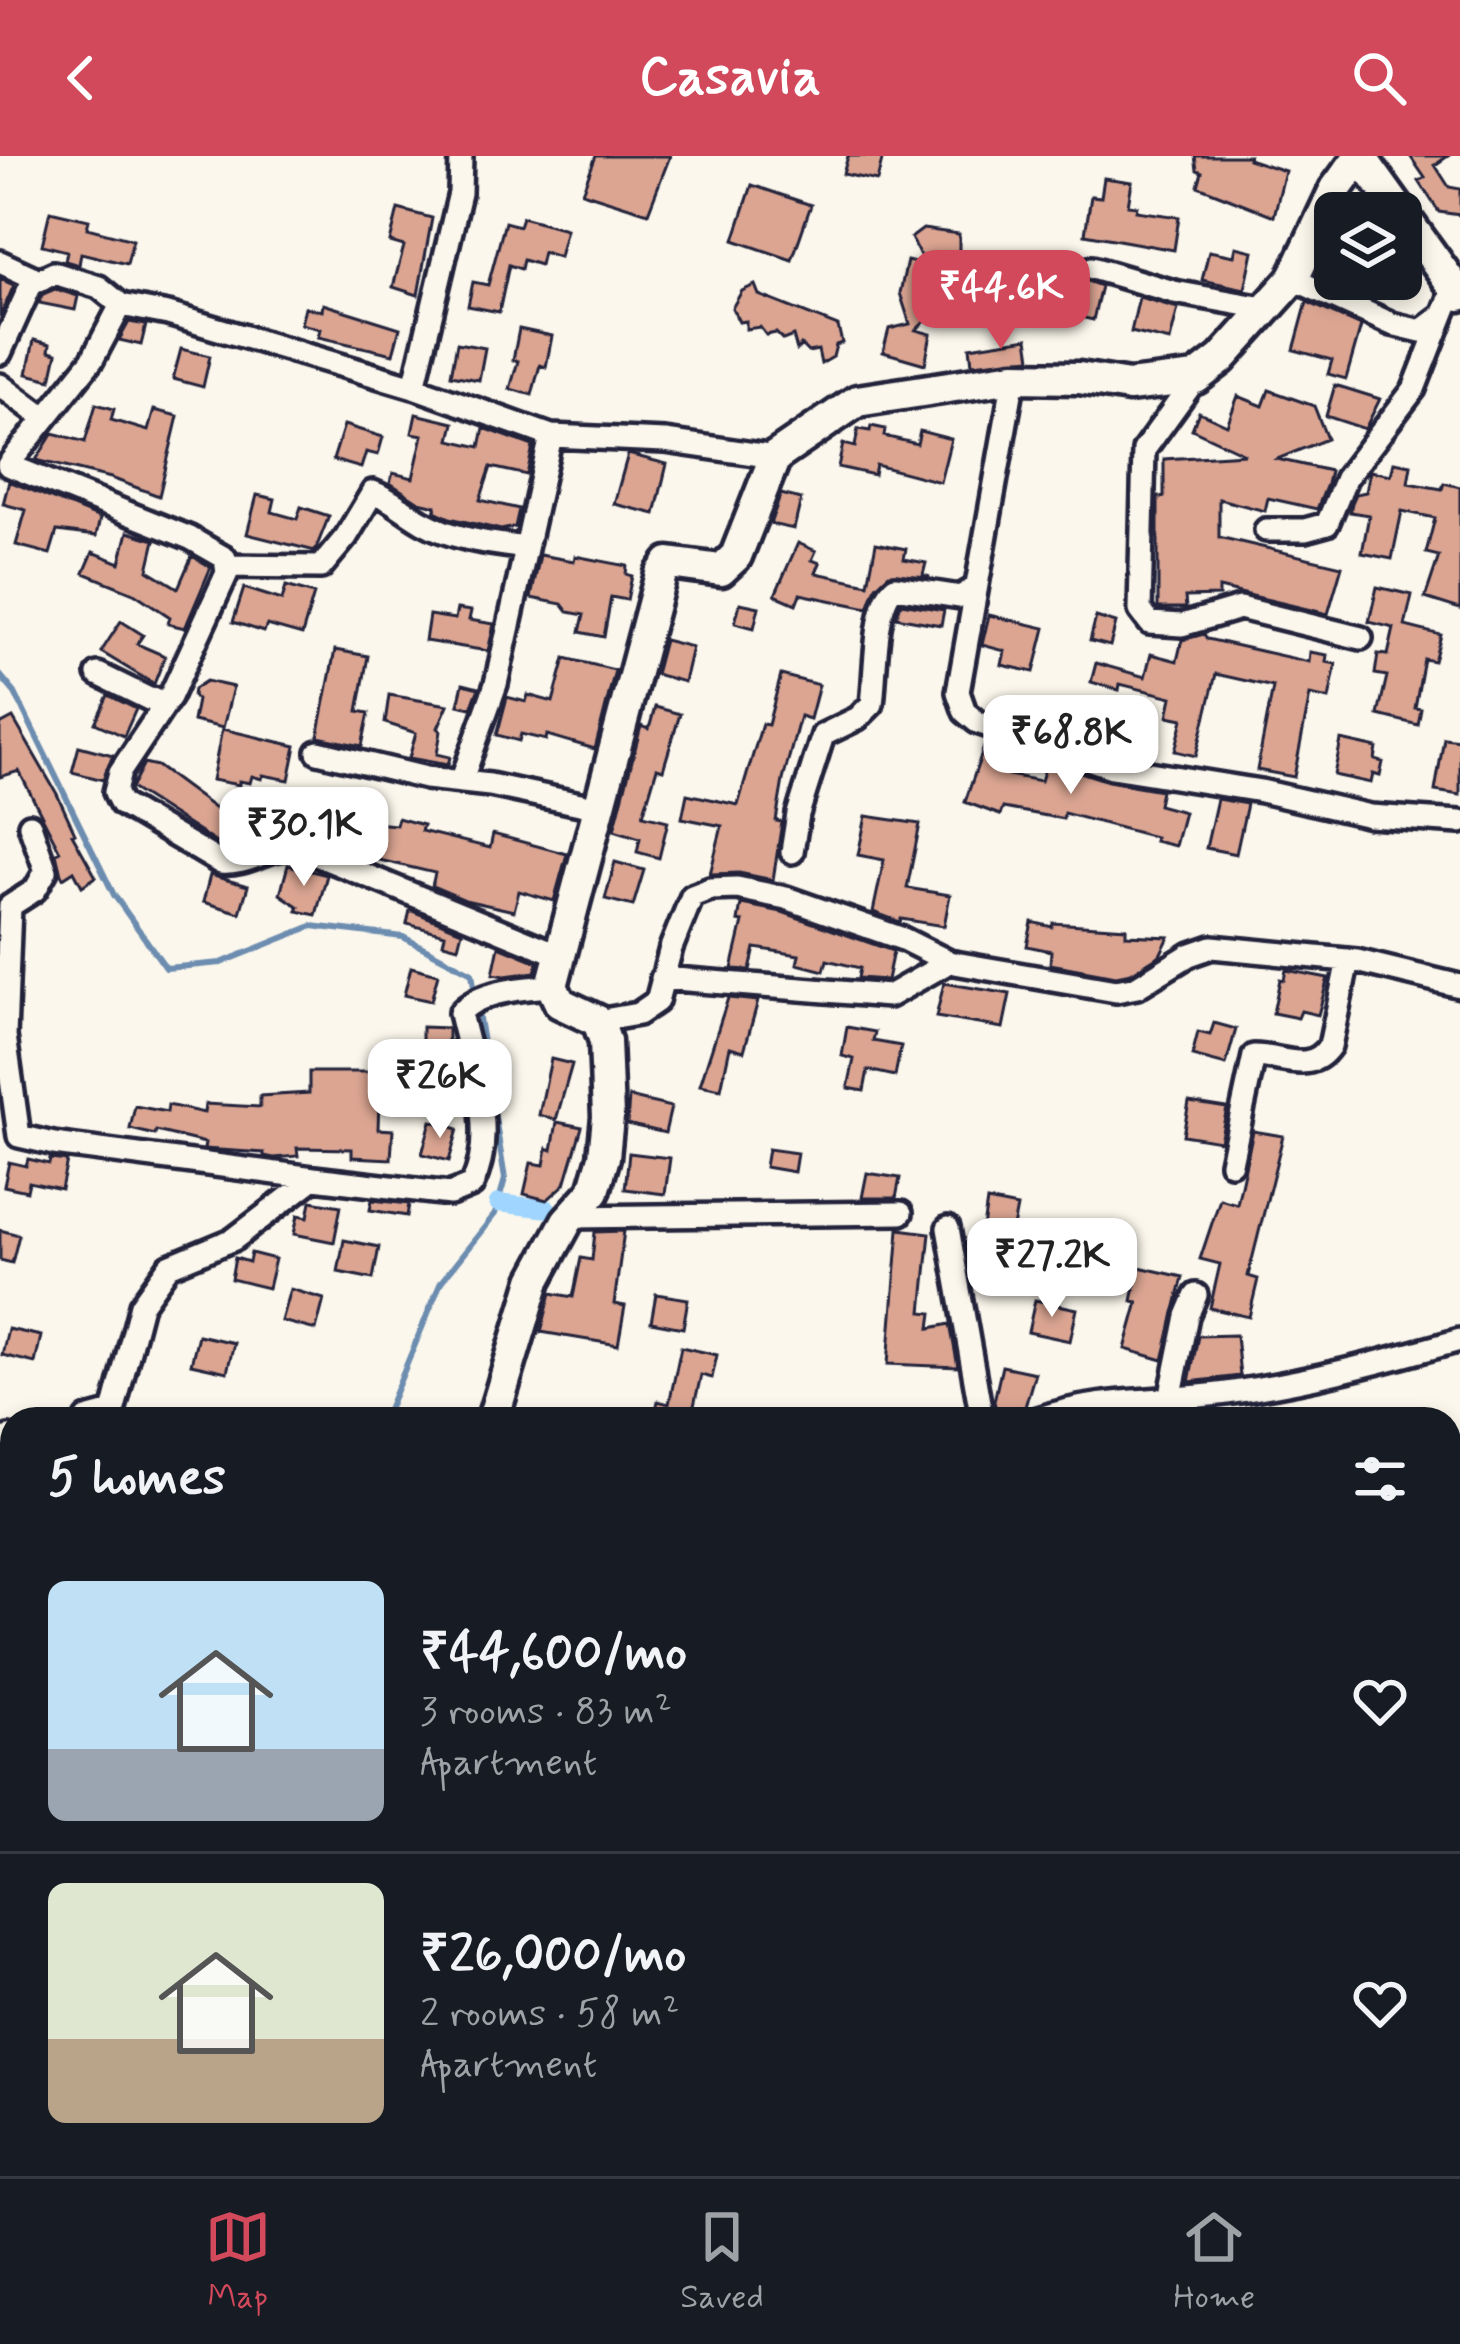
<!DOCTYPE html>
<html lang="en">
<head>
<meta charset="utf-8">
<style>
	:root { --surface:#171b24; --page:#20242c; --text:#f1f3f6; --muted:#9ea1a6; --line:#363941; --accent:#d1495b }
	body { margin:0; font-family:Mynerve,sans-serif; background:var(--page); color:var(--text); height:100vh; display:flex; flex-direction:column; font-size:45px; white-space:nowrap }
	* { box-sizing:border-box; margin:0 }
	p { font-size:39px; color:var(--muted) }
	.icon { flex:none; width:66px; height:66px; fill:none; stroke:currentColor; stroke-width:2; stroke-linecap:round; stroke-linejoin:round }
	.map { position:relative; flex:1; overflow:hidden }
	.side { position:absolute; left:0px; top:1251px; width:1461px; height:771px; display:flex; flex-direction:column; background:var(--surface); border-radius:36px 36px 0 0; box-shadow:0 6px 18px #0003 }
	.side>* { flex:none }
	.fabs { position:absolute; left:1314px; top:36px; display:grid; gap:24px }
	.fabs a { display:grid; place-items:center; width:108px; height:108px; border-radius:18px; background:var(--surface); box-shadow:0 6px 18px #0003; font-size:60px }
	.price { position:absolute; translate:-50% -102px; padding:0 27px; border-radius:24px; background:#fff; color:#222; font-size:39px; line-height:78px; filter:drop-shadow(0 3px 6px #0008) }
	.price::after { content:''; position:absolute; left:50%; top:72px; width:36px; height:27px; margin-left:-18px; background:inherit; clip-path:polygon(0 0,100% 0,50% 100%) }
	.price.selected { background:var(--accent); color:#fff }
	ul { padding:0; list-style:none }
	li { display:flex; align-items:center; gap:36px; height:300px; padding:0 48px }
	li+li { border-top:3px solid var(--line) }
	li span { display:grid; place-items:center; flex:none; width:336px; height:240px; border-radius:18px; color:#555 }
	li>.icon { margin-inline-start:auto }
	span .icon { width:144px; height:144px; fill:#fffc; stroke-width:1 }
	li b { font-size:51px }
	h2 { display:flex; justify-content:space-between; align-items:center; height:144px; padding:0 48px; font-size:51px }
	header { display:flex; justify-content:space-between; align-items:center; height:156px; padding:0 48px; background:var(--accent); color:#fff; font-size:54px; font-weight:800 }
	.tabs { display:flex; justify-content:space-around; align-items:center; height:168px; border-top:3px solid var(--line); background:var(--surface); font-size:33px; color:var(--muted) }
	.tabs a { display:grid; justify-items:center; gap:6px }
	.tabs .selected { color:var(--accent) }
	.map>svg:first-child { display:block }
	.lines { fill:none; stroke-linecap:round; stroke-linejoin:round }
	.stream { stroke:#6d8db0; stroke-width:6 }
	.canal { stroke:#9fd5fe; stroke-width:18 }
	.building { fill:#dba592; stroke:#22223b; stroke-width:3 }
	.street-casing { stroke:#22223b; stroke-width:30 }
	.secondary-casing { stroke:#22223b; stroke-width:39 }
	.street { stroke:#fbf7ec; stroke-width:21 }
	.secondary { stroke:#fbf7ec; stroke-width:30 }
</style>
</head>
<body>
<header><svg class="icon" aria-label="back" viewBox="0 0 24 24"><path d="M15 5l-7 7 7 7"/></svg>Casavia<svg class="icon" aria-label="search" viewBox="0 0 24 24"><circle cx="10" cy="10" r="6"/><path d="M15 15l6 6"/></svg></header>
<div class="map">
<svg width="1460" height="2020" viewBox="0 0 1460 2020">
	<rect width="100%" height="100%" fill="#fbf7ec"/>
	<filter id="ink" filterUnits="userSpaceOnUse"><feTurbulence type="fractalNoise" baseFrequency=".00833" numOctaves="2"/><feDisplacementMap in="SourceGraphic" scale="24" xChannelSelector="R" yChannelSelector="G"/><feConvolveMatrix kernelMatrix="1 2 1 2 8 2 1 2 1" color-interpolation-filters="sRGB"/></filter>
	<g filter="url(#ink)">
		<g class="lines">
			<path class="stream" d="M0 519 15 537 114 739 166 812 221 807 312 770 403 781 472 817 475 837
				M384 1263 441 1126 495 1058 505 1023 477 850
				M0 1965 12 1961
				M1323 2010 1335 2020"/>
			<path class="canal" d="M498 1047 548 1053"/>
		</g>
		<path class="building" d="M596 0H670L648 57 582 36Z
			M848 0H883L877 25 843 18Z
			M1195 0H1249L1248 3 1285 15 1274 60 1198 30 1202 16 1197 14Z
			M1410 0H1448L1435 9 1449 31 1460 33V59L1439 56 1419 25 1425 22Z
			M1104 22 1132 26 1128 49 1137 50 1136 55 1179 61 1174 94 1085 78 1091 40 1101 41Z
			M752 29 811 49 792 104 734 84Z
			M398 53 432 62 418 139 393 131 404 90 390 86Z
			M50 55 89 64 87 72 133 84 127 108 81 97 79 109 65 105 67 95 42 89Z
			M522 61 566 73 559 101 543 96 540 109 523 104 521 113 509 109 499 156 468 150 473 126 488 129 505 66 519 70Z
			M923 73 959 78V94L973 119 991 108 1004 116 1040 120 1065 156 1070 135 1078 137 1082 123 1101 130 1093 164 1041 152 1038 160 1026 166 1014 156 995 153 987 161 974 146 960 154 952 140 916 174 931 178 925 208 883 196 889 173 910 168 900 137 907 105 925 109 911 82Z
			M1335 82V123H1374L1369 141 1319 119Z
			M1236 91 1253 95 1245 133 1202 124 1209 95 1234 100Z
			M0 123 14 129 0 161Z
			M755 129 759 139 838 170 842 187 836 189 833 201 821 208 818 194 808 196 801 189 797 194 793 180 783 184 776 177 766 179 760 171 746 173V165L739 166 732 152 742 135Z
			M55 133 78 140 75 154 39 147 43 138Z
			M1139 141 1178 152 1170 185 1131 176Z
			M1307 146 1361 170 1346 223 1328 218 1332 204 1294 194Z
			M323 148 400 172 393 198 318 181 320 173 301 168 305 151 322 155Z
			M129 166 146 169 141 189 119 184Z
			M519 173 552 180 546 211 540 209 532 239 510 233 518 205 513 204Z
			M1028 182 1031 202 972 208 970 191Z
			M34 184 50 188 49 195 57 197 51 224 27 218Z
			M457 187 485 192 479 224 451 219Z
			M181 193 210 200 203 231 173 223Z
			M1335 229 1380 243 1365 273 1326 260Z
			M1269 234 1314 250 1327 283 1277 303 1330 315 1327 328 1317 353 1268 342 1265 355 1219 343V381L1342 410 1328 458 1219 432V440L1185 441 1186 452H1158V341H1164V303L1245 298 1192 273 1199 256 1227 269 1238 240 1263 250Z
			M96 248 114 253 111 264 148 275 154 254 178 260 159 340 111 322 36 304 53 277 85 286Z
			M416 258 454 267 450 284 480 291 484 272 533 290 527 319 491 311 480 344 519 353 515 371 501 374 450 362 435 355 436 350 419 346 390 327 393 317 413 322 423 279 412 277Z
			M344 269 383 281 378 299 366 296 361 312 333 304Z
			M871 270 885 273 884 280 917 288 920 275 951 283 940 326 876 309 874 319 838 311 843 288 855 291 858 273 870 275Z
			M628 298 667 308 655 358 614 348Z
			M1394 306 1411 309 1408 327 1442 333 1444 327 1460 331V453L1425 442 1439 400 1426 397 1435 362 1402 355 1392 403 1362 397 1369 359 1350 356 1352 347 1356 338 1366 336 1370 315 1391 319Z
			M9 325 100 362 96 380 57 375 50 398 16 389 26 354 3 348Z
			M781 338 801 343 794 373 770 368Z
			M257 339 275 343 272 356 297 363 301 351 329 360 315 395 247 378Z
			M128 376 155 384 148 414 178 432 192 400 211 411 185 472 168 468 170 461 134 437 84 417 93 396 120 407Z
			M798 387 816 395 812 404 820 407 816 417 868 428 876 387 906 393 904 403 926 407 923 419 930 421 889 418 876 430 868 452 800 438 796 448 775 439Z
			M540 399 574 405 575 400 627 410 626 418 632 420 627 444 611 441 604 481 580 476 584 459 568 456 562 448 531 442Z
			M286 430 314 438 302 479 267 469 264 476 233 466 244 432 282 444Z
			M1377 431 1412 439 1405 470 1441 479 1434 505 1424 503 1415 552 1421 553 1418 569 1378 559 1387 520 1375 518 1378 498 1388 499 1394 472 1369 466Z
			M740 447 759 451 754 472 735 467Z
			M901 447 944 454 941 469 896 461Z
			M457 453 471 455 469 464 494 468 488 495 425 485 429 459 455 463Z
			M989 459 1045 472 1034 516 1002 509 1005 495 982 489Z
			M1096 461 1116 467 1110 490 1090 485Z
			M121 465 143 479 137 488 165 500 154 528 101 496Z
			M1204 478 1207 483 1309 506 1310 496 1327 499 1326 506 1336 508 1329 543 1310 539 1294 621 1257 614 1273 531 1216 518 1196 600 1175 595 1183 563 1168 560 1172 541 1120 528 1119 534 1091 526 1096 507 1145 521 1151 498 1177 505 1182 484Z
			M664 484 692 491 684 526 655 518Z
			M335 494 368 500 358 555 369 557 362 590 318 581Z
			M565 502 615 514 595 593 547 579 546 584 521 578 519 585 497 579 507 541 526 546 528 539 553 546Z
			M781 519 819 529 810 563 800 560 783 624 776 665 782 666 773 724 739 717 710 718 722 670 682 662 687 638 738 649 762 568 768 569Z
			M206 525 233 531 223 572 193 565 197 544 193 540 194 533Z
			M463 528 479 532 471 552 458 549Z
			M108 539 136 553 124 580 95 567Z
			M389 539 448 549 438 572 441 575 437 598 450 601 448 609 409 602 416 577 385 567Z
			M655 551 680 558 663 614 657 612 643 659 668 665 659 702 637 696 640 682 614 674 641 570 649 573Z
			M1067 561 1115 572 1118 563 1153 570 1148 592 1096 582 1095 589 1062 579Z
			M13 562 57 638 75 677 72 678 96 721 82 730 74 715 63 722 61 718 56 697 60 695 19 615 0 621V569Z
			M222 573 296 590 289 624 263 619 262 623 252 620 250 627 239 625V629L212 624Z
			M1444 582 1460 584V639L1435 635Z
			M1341 584 1377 592 1375 604 1383 606 1380 620 1373 618 1371 627 1334 619Z
			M986 585 1017 595 1009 619 1041 625 1047 605 1108 625 1161 634 1158 649 1184 656 1175 690 1154 685 1155 681 1064 657 1063 663 1003 652 1000 659 965 646Z
			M79 590 113 599 103 624 72 616Z
			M144 607 157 610 237 669 221 690 131 632Z
			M332 641 365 649 361 666 396 669 398 662 423 669 421 675 490 692 493 678 567 698 554 745 519 735 514 755 465 744 432 730 435 717 371 702 372 697 322 685Z
			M1217 643 1247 648 1236 698 1206 692Z
			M866 660 920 668 907 732 950 739 944 770 901 763 900 766 873 756 884 704 858 699Z
			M615 706 644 714 633 750 605 743Z
			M288 709 327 719 316 759 297 755 299 751 280 738Z
			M210 719 248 730 240 757 203 746Z
			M741 748 782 756 893 795 887 824 858 822 860 812 827 804 824 815 797 808 799 799 755 792 750 814 732 813 743 766 738 765Z
			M410 754 462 775 458 791 443 787 445 778 407 768Z
			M1032 766 1052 771 1053 767 1126 772V779L1169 781 1160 799 1131 817 1116 820 1050 808 1051 795 1027 790Z
			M499 790 538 806 535 816 505 820 493 818Z
			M411 811 438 818 431 845 404 839Z
			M1286 814 1328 822 1318 859 1301 855 1298 862 1273 857 1280 823 1284 824Z
			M944 827 1010 838 1003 872 936 861Z
			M728 842 758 845 744 895 730 891 721 933 700 929Z
			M1214 867 1236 873 1226 909 1192 900 1198 876 1210 879Z
			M422 871 448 872V895H422Z
			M847 871 875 876 873 885 901 890 895 920 868 914 864 935 848 932 854 903 842 900Z
			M551 903 572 908 556 964 539 959Z
			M309 916H380L378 973 393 974 391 1003 352 1001V993L297 992 298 1000 274 1002 264 1000V997L204 993 205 987 156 975 155 979 130 973 135 950 167 956 168 949 204 957 205 948 260 951V940L309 937Z
			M629 941 671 951 665 977 627 968Z
			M1189 946 1227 952 1220 985 1183 979Z
			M431 965 458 973 449 1005 422 998Z
			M557 966 582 971 565 1028 547 1044 524 1038 531 1007 544 1009 547 992 552 994Z
			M1253 975 1283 980 1248 1120 1258 1123 1249 1161 1210 1152 1220 1108 1200 1103 1220 1043 1237 1048Z
			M768 993 797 997 794 1016 765 1011Z
			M629 997 670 1002 665 1038 625 1033Z
			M28 1003 49 1008 50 1003 67 1005 61 1033 29 1026 27 1035 4 1030 9 1006 26 1010Z
			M867 1017 900 1022 896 1042H862Z
			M372 1044 409 1048 407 1060 370 1054Z
			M311 1045 341 1050 334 1086 294 1078 298 1059 308 1061Z
			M987 1045 1017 1051 1002 1129 975 1125Z
			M899 1073 930 1077 922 1156 932 1157 930 1172 950 1168 958 1211 888 1208Z
			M0 1074 19 1079 12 1107 0 1104Z
			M624 1075 614 1148 625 1150 618 1189 541 1176 551 1137 573 1141 581 1102 592 1104 595 1076Z
			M344 1084 379 1091 373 1123 338 1116Z
			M251 1097 275 1103 268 1132 231 1123 235 1102 249 1106Z
			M1139 1111 1183 1121 1163 1204 1125 1193 1138 1146 1132 1145Z
			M290 1133 324 1143 316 1174 281 1165Z
			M656 1138 688 1143 683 1172 651 1166Z
			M1035 1144 1077 1153 1070 1185 1028 1176Z
			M8 1173 41 1180 35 1207 2 1199Z
			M198 1179 234 1187 227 1216 191 1208Z
			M1236 1179 1240 1220 1189 1226 1198 1180Z
			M681 1191 717 1199 712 1222 701 1219 691 1263H654L658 1245 669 1248Z
			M1002 1210 1035 1217 1022 1261 996 1254 994 1245Z"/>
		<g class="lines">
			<g class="street-casing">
				<path id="street" d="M461 0 460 37 414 231 551 280 665 285 775 301
					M0 106 39 124 54 117 99 131 121 149 168 158 414 231
					M1092 112 1174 136 1269 153
					M1293 123 1392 168 1421 175 1441 160
					M121 149 92 204 8 309 190 382 225 402 227 417 170 541 120 616 115 636 121 648 221 707C251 710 272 686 302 693L560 799
					M0 197 34 122
					M1014 221 958 536 965 556 977 566 1112 611 1261 635 1370 660 1460 666
					M1196 222 1144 294 1140 454 1150 467 1182 469 1240 452 1361 482
					M0 229 43 261
					M1266 374H1305L1327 368 1346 322 1414 233 1454 131
					M227 410 321 411 346 381 373 336C392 343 405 356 423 366 455 384 490 387 526 392
					M98 518 149 543 167 545
					M318 596 426 622 490 629 599 652
					M461 626 496 528 551 280
					M30 669 46 715 35 734 10 750 5 880 19 980 54 988 314 1022
					M792 696 798 658 823 579 858 562 872 548C876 520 874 446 895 431L960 441 975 432
					M662 822 889 840 949 806
					M598 865 638 858 657 845 671 792 692 740 710 733 737 732 786 742 903 783 949 806 1116 835 1137 831 1189 799 1212 791 1357 805 1460 830
					M1231 1007 1254 900C1283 900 1310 919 1330 890L1348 804
					M571 1061 901 1057
					M948 1072 982 1263
					M1170 1243 1187 1160 1196 1139
					M87 1263 113 1256 141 1149 169 1110 234 1083 314 1022 450 1038 472 1029C498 975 472 912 460 857 479 835 524 832 552 830
					M1037 1263C1102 1241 1160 1246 1227 1237 1307 1226 1382 1206 1460 1184
					M0 1299 9 1281
					M0 1417 12 1419
					M1449 1442 1460 1408
					M1449 1548 1460 1549
					M0 1632 12 1640
					M826 2020 888 2010"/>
			</g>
			<g class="secondary-casing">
				<path id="secondary" d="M1360 0 1460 139
					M493 1263 535 1124 567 1065 594 1035 604 1001 608 961 605 885 598 865 560 847 552 830 661 418 669 407 721 414 736 400 775 301 857 245 1014 221 1079 222 1129 230 1196 222 1221 203 1293 123 1335 34 1360 0
					M1449 1635 1460 1632
					M421 2020 423 2010"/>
			</g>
			<use href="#street" class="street"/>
			<use href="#secondary" class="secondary"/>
		</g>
	</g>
</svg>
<div class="fabs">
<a><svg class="icon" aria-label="layers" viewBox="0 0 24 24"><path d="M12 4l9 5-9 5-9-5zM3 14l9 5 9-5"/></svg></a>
</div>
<b class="price selected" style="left:1001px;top:196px">₹44.6K</b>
<b class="price" style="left:1071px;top:641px">₹68.8K</b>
<b class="price" style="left:304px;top:733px">₹30.1K</b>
<b class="price" style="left:440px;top:985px">₹26K</b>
<b class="price" style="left:1052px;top:1164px">₹27.2K</b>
<section class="side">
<h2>5 homes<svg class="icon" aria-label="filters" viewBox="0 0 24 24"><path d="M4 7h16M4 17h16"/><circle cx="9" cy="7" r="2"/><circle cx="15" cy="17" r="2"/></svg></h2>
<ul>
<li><span style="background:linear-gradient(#bfe0f5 70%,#9aa5b1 0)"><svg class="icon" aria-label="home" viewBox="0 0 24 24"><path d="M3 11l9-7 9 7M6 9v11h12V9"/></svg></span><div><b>₹44,600/mo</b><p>3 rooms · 83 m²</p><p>Apartment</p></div><svg class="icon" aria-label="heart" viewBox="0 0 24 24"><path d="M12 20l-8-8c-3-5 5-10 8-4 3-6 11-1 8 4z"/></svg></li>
<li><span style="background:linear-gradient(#dfe7d0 65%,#b9a48a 0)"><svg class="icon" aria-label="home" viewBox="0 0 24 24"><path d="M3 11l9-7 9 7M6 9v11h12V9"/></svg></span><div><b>₹26,000/mo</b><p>2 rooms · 58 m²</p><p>Apartment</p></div><svg class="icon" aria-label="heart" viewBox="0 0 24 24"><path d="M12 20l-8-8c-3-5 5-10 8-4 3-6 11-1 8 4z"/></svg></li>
</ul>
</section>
</div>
<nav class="tabs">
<a class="selected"><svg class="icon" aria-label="map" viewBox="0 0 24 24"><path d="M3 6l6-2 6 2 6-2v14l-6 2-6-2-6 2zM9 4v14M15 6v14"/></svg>Map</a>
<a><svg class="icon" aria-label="saved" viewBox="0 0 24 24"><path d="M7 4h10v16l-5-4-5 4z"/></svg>Saved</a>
<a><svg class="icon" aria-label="home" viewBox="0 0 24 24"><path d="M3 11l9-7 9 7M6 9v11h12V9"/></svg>Home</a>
</nav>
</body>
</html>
